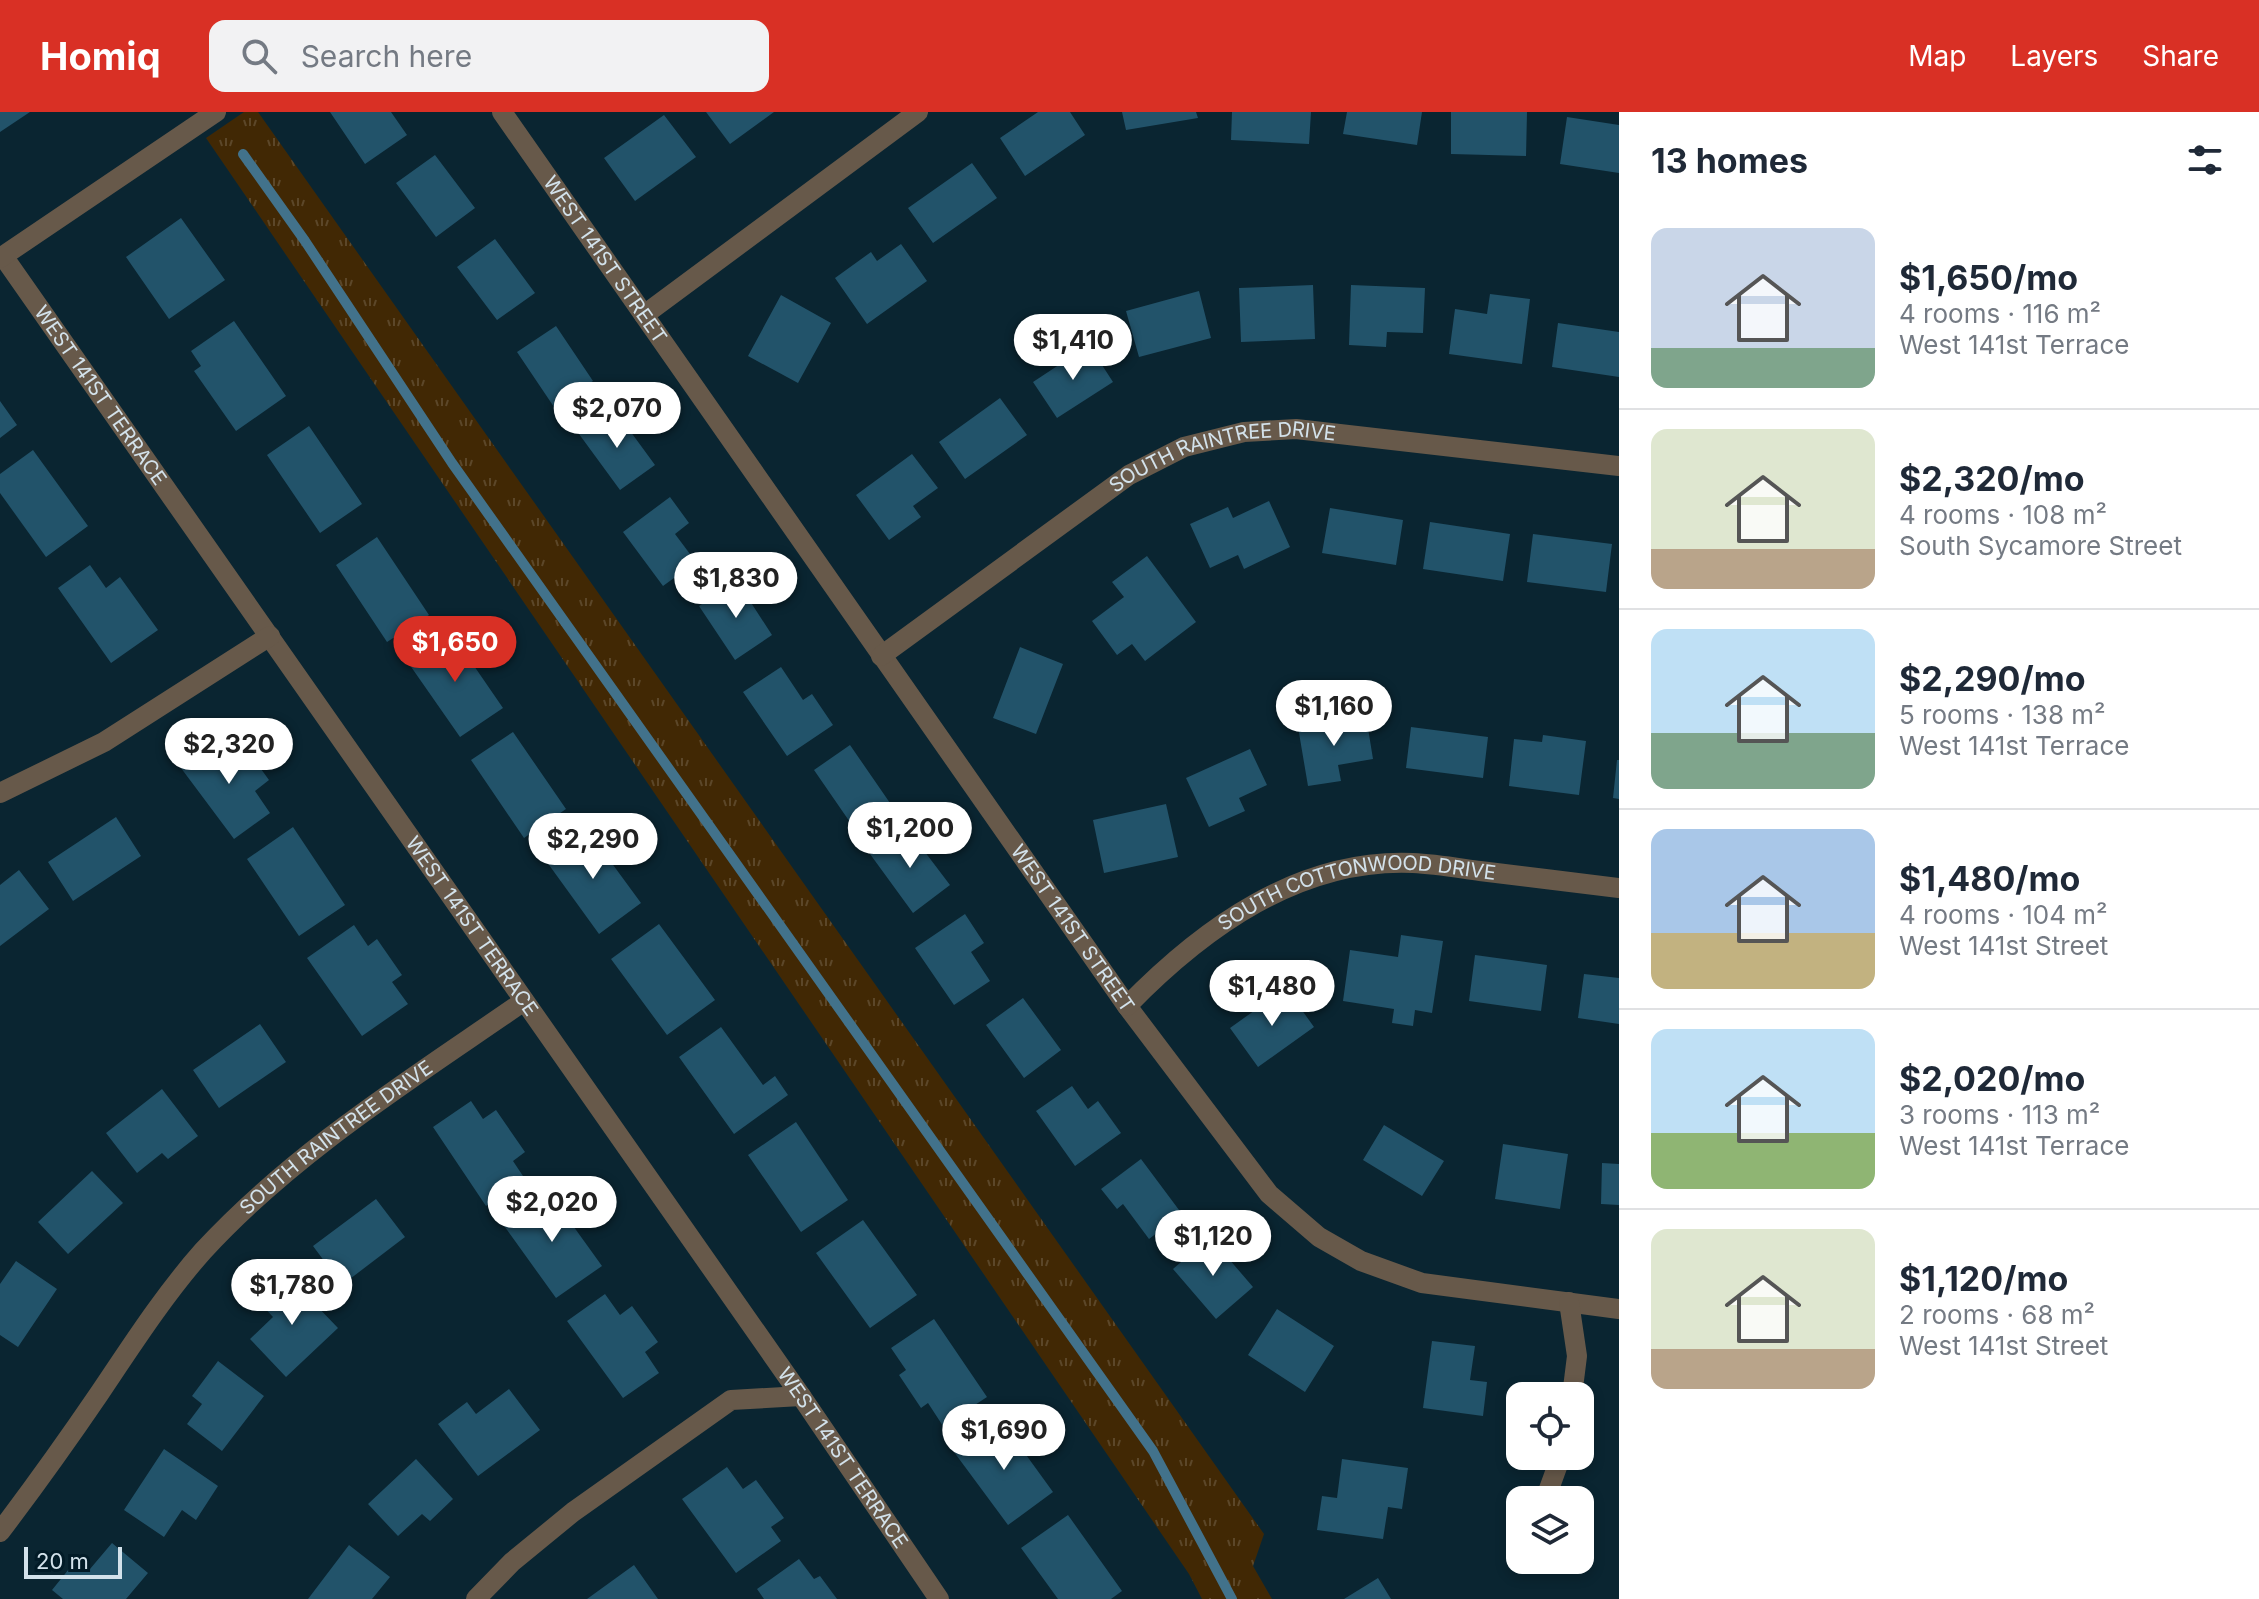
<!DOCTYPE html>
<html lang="en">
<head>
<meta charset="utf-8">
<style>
	:root { --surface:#fff; --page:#f2f2f3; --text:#1f2937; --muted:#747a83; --line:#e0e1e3; --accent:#d93025 }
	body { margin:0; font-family:Inter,sans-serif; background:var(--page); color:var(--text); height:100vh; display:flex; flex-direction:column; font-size:30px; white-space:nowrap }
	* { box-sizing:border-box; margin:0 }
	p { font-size:26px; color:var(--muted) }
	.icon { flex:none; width:44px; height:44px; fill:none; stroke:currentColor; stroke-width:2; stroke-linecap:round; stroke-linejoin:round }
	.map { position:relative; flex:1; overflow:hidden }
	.details { display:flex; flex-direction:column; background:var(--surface); width:640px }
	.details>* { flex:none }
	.tools { position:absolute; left:1506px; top:1270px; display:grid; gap:16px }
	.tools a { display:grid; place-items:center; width:88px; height:88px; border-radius:16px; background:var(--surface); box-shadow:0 4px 12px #0003; font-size:40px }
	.scale { position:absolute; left:24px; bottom:20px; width:98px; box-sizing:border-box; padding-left:8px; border:4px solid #d3e2eb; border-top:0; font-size:22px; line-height:28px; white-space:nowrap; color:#d3e2eb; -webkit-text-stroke:6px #021b27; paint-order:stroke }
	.price { position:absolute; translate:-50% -68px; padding:0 18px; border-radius:28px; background:#fff; color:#222; font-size:26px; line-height:52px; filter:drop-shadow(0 2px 4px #0008) }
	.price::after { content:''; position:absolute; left:50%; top:48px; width:24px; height:18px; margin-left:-12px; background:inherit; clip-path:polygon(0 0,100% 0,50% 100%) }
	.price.on { background:var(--accent); color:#fff }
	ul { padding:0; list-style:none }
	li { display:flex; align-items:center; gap:24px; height:200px; padding:0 32px }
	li+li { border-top:2px solid var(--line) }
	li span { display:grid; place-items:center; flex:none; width:224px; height:160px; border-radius:16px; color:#555 }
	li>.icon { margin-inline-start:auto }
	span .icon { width:96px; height:96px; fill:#fffc; stroke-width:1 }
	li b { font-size:34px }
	h2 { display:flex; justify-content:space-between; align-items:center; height:96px; padding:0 32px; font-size:34px }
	header { display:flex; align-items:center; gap:48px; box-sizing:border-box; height:112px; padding:0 40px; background:var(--accent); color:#fff }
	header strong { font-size:38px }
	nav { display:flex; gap:44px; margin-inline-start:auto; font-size:28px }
	.search { width:560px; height:72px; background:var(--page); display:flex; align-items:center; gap:20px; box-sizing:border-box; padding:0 28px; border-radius:16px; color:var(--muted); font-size:30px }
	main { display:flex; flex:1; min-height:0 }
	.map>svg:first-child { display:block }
	.grass { fill:url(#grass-tufts) }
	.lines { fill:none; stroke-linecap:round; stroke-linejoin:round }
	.stream { stroke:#42728b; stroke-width:10 }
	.building { fill:#22536a }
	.street { stroke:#67594a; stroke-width:20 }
	.labels { text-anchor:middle; stroke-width:7; stroke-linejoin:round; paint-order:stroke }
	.street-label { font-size:20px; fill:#d3e2eb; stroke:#021b27 }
</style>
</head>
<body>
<header>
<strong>Homiq</strong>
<div class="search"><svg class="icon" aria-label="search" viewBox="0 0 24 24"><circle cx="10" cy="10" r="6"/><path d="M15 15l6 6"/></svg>Search here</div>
<nav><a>Map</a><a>Layers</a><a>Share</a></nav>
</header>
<main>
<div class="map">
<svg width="1619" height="1487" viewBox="0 0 1619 1487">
	<defs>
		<pattern id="grass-tufts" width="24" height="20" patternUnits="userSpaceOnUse" patternTransform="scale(2)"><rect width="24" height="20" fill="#412804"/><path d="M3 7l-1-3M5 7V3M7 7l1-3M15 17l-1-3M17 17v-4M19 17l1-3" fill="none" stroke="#5c4729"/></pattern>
	</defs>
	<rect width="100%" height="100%" fill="#0a2531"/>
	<path class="grass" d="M244 0H258L1264 1422 1253 1454 1272 1487H1202L1189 1462 206 26Z"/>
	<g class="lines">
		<path class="stream" d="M243 42 305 129 452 351 1153 1339 1232 1487"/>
	</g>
	<path class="building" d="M0 0H30L0 20Z
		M330 0H391L407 23 365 52Z
		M706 0H774L730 32Z
		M1038 0H1070L1085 23 1025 64 1000 26Z
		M1122 0H1196L1198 6 1126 18Z
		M1232 0H1311L1309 32 1231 28Z
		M1347 0H1422L1417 33 1343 22Z
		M1451 0H1527L1526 44 1451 42Z
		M664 3 696 45 635 89 604 46Z
		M1567 5 1619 13V61L1560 52Z
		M435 43 475 96 436 125 396 71Z
		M972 51 997 86 933 131 908 96Z
		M181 106 225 168 169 207 126 145Z
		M495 127 535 181 497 208 457 155Z
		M901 132 927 169 867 212 835 166 871 140 877 149Z
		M1313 173 1315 227 1241 230 1239 176Z
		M1351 173 1425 176 1423 221 1387 220 1386 235 1349 233Z
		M1199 179 1211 226 1139 245 1126 199Z
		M1490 182 1530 187 1522 252 1449 242 1455 197 1487 202Z
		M781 183 831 211 798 271 748 244Z
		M234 209 286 284 236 319 194 259 201 254 191 239Z
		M1558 211 1619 220V265L1552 255Z
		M556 214 593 269 554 295 517 240Z
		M1089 233 1113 270 1057 306 1033 270Z
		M1000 286 1027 323 965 367 939 330Z
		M0 289 17 313 0 326Z
		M614 297 655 353 620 378 579 322Z
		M309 314 362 392 320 421 267 343Z
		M33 338 88 414 46 445 0 381V362Z
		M912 342 938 376 913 394 921 405 889 428 856 383Z
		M670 385 689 411 675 422 696 450 663 474 623 420Z
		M1269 389 1290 435 1244 457 1238 443 1210 456 1190 412 1228 395 1233 406Z
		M1330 396 1403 408 1396 453 1322 441Z
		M1430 410 1510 422 1503 469 1423 457Z
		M1533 422 1612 432 1606 480 1527 470Z
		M377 425 429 503 387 530 336 453Z
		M1147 444 1196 510 1145 549 1132 532 1117 543 1092 509 1124 485 1112 470Z
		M90 453 106 476 120 465 158 518 111 551 58 476Z
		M737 469 772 523 735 548 699 494Z
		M450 519 503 596 460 625 407 549Z
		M1020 535 1063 552 1036 622 993 606Z
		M781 555 803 588 812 582 833 613 787 644 743 580Z
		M1366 604 1373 647 1338 653 1341 669 1308 674 1298 615Z
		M1411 615 1488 625 1483 666 1406 656Z
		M513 620 566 697 524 726 471 648Z
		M1543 623 1586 629 1579 683 1509 674 1514 627 1542 630Z
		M219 628 232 645 245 635 269 668 255 679 270 701 234 727 181 656Z
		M850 633 890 691 854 716 814 658Z
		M1250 637 1267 673 1239 686 1245 699 1209 715 1186 666Z
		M1617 648H1619V687L1613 686Z
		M1166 692 1178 745 1104 761 1093 708Z
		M116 705 141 744 73 789 48 750Z
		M293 715 345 793 299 824 247 747Z
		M906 715 950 773 913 801 870 742Z
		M586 716 641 791 599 822 544 746Z
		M19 758 49 797 0 834V773Z
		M965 802 984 831 971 840 990 869 954 893 915 836Z
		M659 812 715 888 667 923 611 847Z
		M354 813 368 834 377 827 402 863 392 870 408 892 362 924 307 846Z
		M1401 823 1443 829 1432 901 1415 898 1413 914 1392 911 1394 897 1343 889 1350 838 1398 845Z
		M1475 843 1547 853 1541 899 1469 889Z
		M1584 862 1619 866V912L1578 906Z
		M1286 876 1314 915 1258 955 1230 916Z
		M1023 886 1061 938 1024 966 986 913Z
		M260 912 286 950 219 996 193 958Z
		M721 915 763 973 775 964 788 983 734 1022 679 945Z
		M1072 974 1088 997 1098 989 1121 1021 1075 1054 1036 999Z
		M162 977 198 1024 168 1047 162 1041 137 1061 106 1021Z
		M471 989 483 1007 496 998 525 1040 513 1049 525 1067 486 1094 433 1015Z
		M796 1010 848 1088 801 1120 748 1043Z
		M1384 1013 1444 1049 1422 1084 1363 1048Z
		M1503 1032 1568 1042 1560 1097 1495 1087Z
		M1141 1047 1182 1102 1149 1127 1123 1092 1117 1097 1101 1077Z
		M1602 1051 1619 1052V1093L1601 1092Z
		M92 1059 123 1091 68 1142 38 1110Z
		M548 1079 602 1154 556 1186 502 1111Z
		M376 1087 405 1125 342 1173 313 1134Z
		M863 1108 917 1183 870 1216 816 1141Z
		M1210 1125 1253 1175 1216 1207 1173 1157Z
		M16 1149 57 1177 18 1235 0 1223V1172Z
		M288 1164 338 1216 286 1265 250 1227 273 1205 260 1191Z
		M605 1182 620 1203 632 1194 658 1230 645 1240 659 1261 623 1286 567 1209Z
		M1277 1197 1334 1234 1305 1280 1248 1243Z
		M934 1207 987 1285 943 1314 928 1291 921 1296 899 1263 906 1258 891 1236Z
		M1432 1229 1475 1234 1470 1268 1487 1270 1483 1304 1423 1296Z
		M218 1249 264 1284 222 1339 187 1312 202 1292 192 1284Z
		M509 1277 540 1318 478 1364 438 1312 467 1290 476 1302Z
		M1000 1307 1053 1380 1008 1413 954 1340Z
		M164 1337 218 1374 196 1408 182 1398 164 1425 124 1398Z
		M416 1347 453 1387 430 1409 422 1402 398 1424 368 1392Z
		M1342 1347 1408 1356 1402 1397 1388 1395 1383 1427 1317 1418 1322 1384 1337 1386Z
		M727 1355 743 1377 756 1368 784 1406 771 1415 781 1429 736 1461 682 1387Z
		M1068 1403 1122 1479 1111 1487H1058L1021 1436Z
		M112 1431 148 1461 126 1487H63L52 1478 77 1447 90 1457Z
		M349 1433 390 1465 372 1487H308Z
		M799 1447 814 1467 820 1464 837 1487H764L757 1477Z
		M634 1453 658 1487H587Z
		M1378 1466 1391 1487H1344Z"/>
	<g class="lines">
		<g class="street">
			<path id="s1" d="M502 0 1127 894 1269 1082 1319 1125 1361 1149 1422 1171 1619 1197"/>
			<path id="s2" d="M3 144 801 1284 939 1487"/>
			<path d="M0 146 216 0"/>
			<path d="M644 203 918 0"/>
			<path id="s3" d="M881 544 1129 363 1184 335 1244 320 1296 317 1619 354"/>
			<path d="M0 681 104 630 270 524"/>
			<path id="s4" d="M1127 894C1203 816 1299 746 1413 751 1435 752 1458 756 1480 759 1526 765 1573 770 1619 776"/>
			<path d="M1569 1190 1577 1244 1572 1284"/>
			<path d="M1545 1388 1561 1344"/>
			<path id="s5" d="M0 1420C34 1375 67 1329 99 1282 132 1233 164 1183 203 1139 295 1039 413 966 524 889"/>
			<path d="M476 1487 512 1450 573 1400 731 1288 801 1284"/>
		</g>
	</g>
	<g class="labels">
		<g class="street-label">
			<text dy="7" stroke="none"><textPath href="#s1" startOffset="180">WEST 141ST STREET</textPath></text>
			<text dy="7" stroke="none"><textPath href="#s2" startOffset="170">WEST 141ST TERRACE</textPath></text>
			<text dy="7" stroke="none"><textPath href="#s3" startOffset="404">SOUTH RAINTREE DRIVE</textPath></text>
			<text dy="7" stroke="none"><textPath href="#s4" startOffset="268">SOUTH COTTONWOOD DRIVE</textPath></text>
			<text dy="7" stroke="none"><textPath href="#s2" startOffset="818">WEST 141ST TERRACE</textPath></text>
			<text dy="7" stroke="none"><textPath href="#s1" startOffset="996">WEST 141ST STREET</textPath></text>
			<text dy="7" stroke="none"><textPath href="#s5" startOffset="522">SOUTH RAINTREE DRIVE</textPath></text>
			<text dy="7" stroke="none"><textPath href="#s2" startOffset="1466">WEST 141ST TERRACE</textPath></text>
		</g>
	</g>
</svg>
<div class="tools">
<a><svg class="icon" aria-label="locate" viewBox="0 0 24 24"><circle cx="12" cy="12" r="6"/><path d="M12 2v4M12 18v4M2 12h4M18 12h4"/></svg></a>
<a><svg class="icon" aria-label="layers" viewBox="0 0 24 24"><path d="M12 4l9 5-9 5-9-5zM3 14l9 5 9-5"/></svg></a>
</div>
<div class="scale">20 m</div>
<b class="price" style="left:1073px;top:270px">$1,410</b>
<b class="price" style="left:617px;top:338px">$2,070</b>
<b class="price" style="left:736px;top:508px">$1,830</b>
<b class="price on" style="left:455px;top:572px">$1,650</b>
<b class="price" style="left:1334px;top:636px">$1,160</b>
<b class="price" style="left:229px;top:674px">$2,320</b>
<b class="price" style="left:910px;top:758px">$1,200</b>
<b class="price" style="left:593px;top:769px">$2,290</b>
<b class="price" style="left:1272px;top:916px">$1,480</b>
<b class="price" style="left:552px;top:1132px">$2,020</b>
<b class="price" style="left:1213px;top:1166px">$1,120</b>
<b class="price" style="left:292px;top:1215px">$1,780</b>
<b class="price" style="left:1004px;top:1360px">$1,690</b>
</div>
<section class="details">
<h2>13 homes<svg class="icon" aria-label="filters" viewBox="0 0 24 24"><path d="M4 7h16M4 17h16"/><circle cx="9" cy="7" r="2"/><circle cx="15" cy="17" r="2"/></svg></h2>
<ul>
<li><span style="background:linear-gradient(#c9d6e8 75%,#7fa58c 0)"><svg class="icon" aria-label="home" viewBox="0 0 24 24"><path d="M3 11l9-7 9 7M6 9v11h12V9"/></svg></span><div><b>$1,650/mo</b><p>4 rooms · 116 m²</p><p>West 141st Terrace</p></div></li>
<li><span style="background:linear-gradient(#dfe7d0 75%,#b9a48a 0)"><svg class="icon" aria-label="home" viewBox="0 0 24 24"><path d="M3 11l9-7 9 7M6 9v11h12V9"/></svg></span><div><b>$2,320/mo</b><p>4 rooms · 108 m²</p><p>South Sycamore Street</p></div></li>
<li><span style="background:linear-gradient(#bfe0f5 65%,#7fa58c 0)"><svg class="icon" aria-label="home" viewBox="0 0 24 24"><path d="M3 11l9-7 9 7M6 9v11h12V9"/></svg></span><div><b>$2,290/mo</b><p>5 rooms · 138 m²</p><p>West 141st Terrace</p></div></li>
<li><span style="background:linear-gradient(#a9c7e8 65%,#c2b280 0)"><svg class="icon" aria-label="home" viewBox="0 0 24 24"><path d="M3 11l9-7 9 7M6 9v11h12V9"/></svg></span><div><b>$1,480/mo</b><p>4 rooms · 104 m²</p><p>West 141st Street</p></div></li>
<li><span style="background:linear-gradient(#bfe0f5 65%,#8fb573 0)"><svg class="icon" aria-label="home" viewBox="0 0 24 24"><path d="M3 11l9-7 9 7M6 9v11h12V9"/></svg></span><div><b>$2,020/mo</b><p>3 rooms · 113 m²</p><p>West 141st Terrace</p></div></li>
<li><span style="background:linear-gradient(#dfe7d0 75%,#b9a48a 0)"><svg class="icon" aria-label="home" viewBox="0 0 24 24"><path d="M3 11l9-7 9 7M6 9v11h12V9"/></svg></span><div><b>$1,120/mo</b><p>2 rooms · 68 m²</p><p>West 141st Street</p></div></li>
</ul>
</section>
</main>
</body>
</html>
